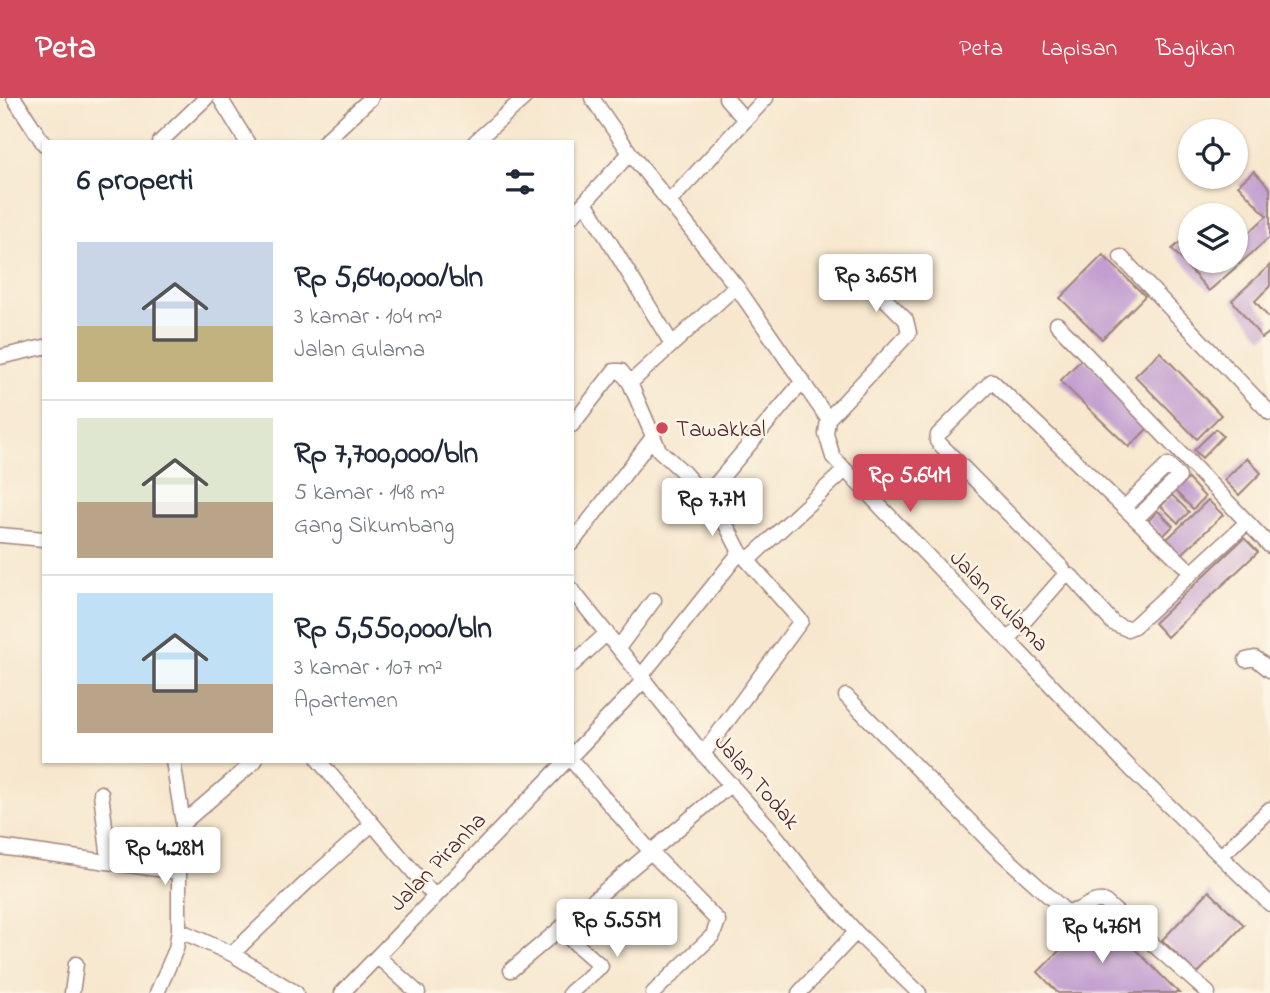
<!DOCTYPE html>
<html lang="id">
<head>
<meta charset="utf-8">
<style>
	:root { --surface:#fff; --page:#f6f6f7; --text:#1f2937; --muted:#747a83; --line:#e0e1e3; --accent:#d1495b }
	body { margin:0; font-family:"Indie Flower",sans-serif; background:var(--page); color:var(--text); height:100vh; display:flex; flex-direction:column; font-size:26px; white-space:nowrap }
	* { box-sizing:border-box; margin:0 }
	p { font-size:23px; color:var(--muted) }
	.icon { flex:none; width:38px; height:38px; fill:none; stroke:currentColor; stroke-width:2; stroke-linecap:round; stroke-linejoin:round }
	.map { position:relative; flex:1; overflow:hidden }
	.side { position:absolute; left:42px; top:42px; width:532px; height:623px; display:flex; flex-direction:column; background:var(--surface); border-radius:0px; box-shadow:0 2px 5px #0004 }
	.side>* { flex:none }
	.fabs { position:absolute; left:1178px; top:21px; display:grid; gap:14px }
	.fabs a { display:grid; place-items:center; width:70px; height:70px; border-radius:50%; background:var(--surface); box-shadow:0 2px 5px #0004; font-size:35px }
	.price { position:absolute; translate:-50% -60px; padding:0 16px; border-radius:7px; background:#fff; color:#222; font-size:23px; line-height:46px; filter:drop-shadow(0 2px 4px #0008) }
	.price::after { content:''; position:absolute; left:50%; top:42px; width:21px; height:16px; margin-left:-10px; background:inherit; clip-path:polygon(0 0,100% 0,50% 100%) }
	.price.active { background:var(--accent); color:#fff }
	ul { padding:0; list-style:none }
	li { display:flex; align-items:center; gap:21px; height:175px; padding:0 35px }
	li+li { border-top:2px solid var(--line) }
	li span { display:grid; place-items:center; flex:none; width:196px; height:140px; border-radius:0px; color:#555 }
	li>.icon { margin-inline-start:auto }
	span .icon { width:84px; height:84px; fill:#fffc; stroke-width:1 }
	li b { font-size:30px }
	h2 { display:flex; justify-content:space-between; align-items:center; height:84px; padding:0 35px; font-size:30px }
	header { display:flex; align-items:center; gap:42px; box-sizing:border-box; height:98px; padding:0 35px; background:var(--accent); color:#fff }
	header strong { font-size:33px }
	nav { display:flex; gap:38px; margin-inline-start:auto; font-size:24px }
	.map>svg:first-child { display:block }
	.building { fill:#c29fd0 }
	.lines { fill:none; stroke-linecap:round; stroke-linejoin:round }
	.minor-casing { stroke:#a0837c; stroke-width:17 }
	.minor { stroke:#fff; stroke-width:14 }
	.poi-dot { fill:#d1495b; stroke:#fcf5e5; stroke-width:2.5 }
	.labels { text-anchor:middle; stroke-width:5; stroke-linejoin:round; paint-order:stroke }
	.poi-label { font-size:23px; fill:#4a1f2b; stroke:#fcf5e5; text-anchor:start }
	.street-label { font-size:23px; fill:#4a1f2b; stroke:#fcf5e5 }
</style>
</head>
<body>
<header>
<strong>Peta</strong>
<nav><a>Peta</a><a>Lapisan</a><a>Bagikan</a></nav>
</header>
<div class="map">
<svg width="1270" height="895" viewBox="0 0 1270 895">
	<rect width="100%" height="100%" fill="#fcf5e5"/>
	<filter id="ink" filterUnits="userSpaceOnUse"><feTurbulence type="fractalNoise" baseFrequency=".0143" numOctaves="2"/><feDisplacementMap in="SourceGraphic" scale="14" xChannelSelector="R" yChannelSelector="G"/><feConvolveMatrix kernelMatrix="1 2 1 2 8 2 1 2 1" color-interpolation-filters="sRGB"/></filter>
	<filter id="wash" filterUnits="userSpaceOnUse"><feTurbulence type="fractalNoise" baseFrequency=".00686" numOctaves="4" result="noise"/><feDisplacementMap in="SourceGraphic" scale="28" xChannelSelector="R" yChannelSelector="G"/><feGaussianBlur stdDeviation="1.57" result="paint"/><feColorMatrix in="noise" values="0 0 0 0 0 0 0 0 0 0 0 0 0 0 0 0 0 1.4 0 .05"/><feComposite in="paint" operator="in"/></filter>
	<g filter="url(#wash)">
		<rect width="100%" height="100%" fill="#f7e7ce"/>
		<g id="blocks">
			<path class="building" d="M1254 73 1270 90V139L1209 193 1172 151 1187 138 1190 142V163H1209L1212 167 1217 163H1236V146L1267 118 1238 87Z
				M1103 157 1145 198 1102 241 1060 200Z
				M1270 167V188L1255 203 1270 221V234L1262 240 1232 202Z
				M1160 254 1221 317 1197 341 1135 278Z
				M1083 260 1152 326 1129 349 1060 283Z
				M1216 331 1223 338 1202 360 1194 352Z
				M1247 360 1261 375 1239 397 1224 382Z
				M1188 381 1205 399 1193 411 1175 393Z
				M1172 397 1189 414 1178 425 1161 408Z
				M1208 402 1223 417 1181 457 1166 442Z
				M1158 413 1173 428 1163 438 1148 423Z
				M1244 440 1258 454 1167 539 1154 525Z
				M1209 793 1244 827 1197 876 1162 842Z
				M1098 814 1179 895H1058L1038 874Z"/>
		</g>
	</g>
	<g filter="url(#ink)">
		<use href="#blocks" fill-opacity="0" stroke="#a0837c" stroke-width="2"/>
		<g class="lines">
			<g class="minor-casing">
				<path id="minor" d="M14 0 44 46
					M220 0 247 44
					M592 0 630 55 736 188 828 321 826 336 833 359 1133 673 1270 806
					M726 0 745 22
					M160 44 206 0
					M324 44 371 0
					M475 44 524 0
					M670 103 766 0
					M585 104 672 246
					M572 118 630 55
					M1121 159 1270 315
					M1057 226 1270 448
					M0 259 44 249
					M630 285 736 188
					M828 321 909 235 906 222 870 186
					M572 327 614 273H621L630 285 659 352 683 374 721 417 740 454 801 523 703 656
					M705 399 803 283
					M1125 409 1168 367 1179 379 1137 420
					M0 437 44 441
					M572 445 653 339
					M748 462 844 373
					M1063 471 937 343 938 337 992 283 1191 474
					M1071 478 1113 525 1127 531 1134 528 1242 429
					M572 492 703 656 769 729 809 780 856 834 919 895
					M1008 542 1064 478
					M619 549 654 502
					M1246 562 1255 560 1270 572
					M572 567 607 535
					M642 577 740 454
					M846 598 996 750 1064 812C1080 818 1089 800 1104 803L1208 895
					M572 657 645 581
					M173 663 183 725
					M319 663 434 798
					M572 663 652 755 718 823 713 837 653 895
					M101 695 109 762
					M0 749 179 774 183 725 255 663
					M1222 757 1270 711
					M179 832 232 856 296 895
					M560 832 601 868 570 895
					M232 856 307 784 372 726
					M378 859 418 895
					M511 872 731 686
					M72 895 76 866
					M157 895 176 851 179 832V774
					M342 895 566 663
					M799 895 856 834"/>
			</g>
			<use href="#minor" class="minor"/>
		</g>
	</g>
	<circle class="poi-dot" cx="662" cy="330" r="7"/>
	<g class="labels">
		<g class="poi-label">
			<text x="676" y="338">Tawakkal</text>
		</g>
		<g class="street-label">
			<text transform="translate(1000 502) rotate(46)" y="8">Jalan Gulama</text>
			<text transform="translate(758 683) rotate(49)" y="8">Jalan Todak</text>
			<text transform="translate(437 763) rotate(-46)" y="8">Jalan Piranha</text>
		</g>
	</g>
</svg>
<div class="fabs">
<a><svg class="icon" aria-label="locate" viewBox="0 0 24 24"><circle cx="12" cy="12" r="6"/><path d="M12 2v4M12 18v4M2 12h4M18 12h4"/></svg></a>
<a><svg class="icon" aria-label="layers" viewBox="0 0 24 24"><path d="M12 4l9 5-9 5-9-5zM3 14l9 5 9-5"/></svg></a>
</div>
<b class="price" style="left:876px;top:216px">Rp 3.65M</b>
<b class="price active" style="left:910px;top:416px">Rp 5.64M</b>
<b class="price" style="left:712px;top:440px">Rp 7.7M</b>
<b class="price" style="left:165px;top:789px">Rp 4.28M</b>
<b class="price" style="left:617px;top:861px">Rp 5.55M</b>
<b class="price" style="left:1102px;top:867px">Rp 4.76M</b>
<section class="side">
<h2>6 properti<svg class="icon" aria-label="filters" viewBox="0 0 24 24"><path d="M4 7h16M4 17h16"/><circle cx="9" cy="7" r="2"/><circle cx="15" cy="17" r="2"/></svg></h2>
<ul>
<li><span style="background:linear-gradient(#c9d6e8 60%,#c2b280 0)"><svg class="icon" aria-label="home" viewBox="0 0 24 24"><path d="M3 11l9-7 9 7M6 9v11h12V9"/></svg></span><div><b>Rp 5,640,000/bln</b><p>3 kamar · 104 m²</p><p>Jalan Gulama</p></div></li>
<li><span style="background:linear-gradient(#dfe7d0 60%,#b9a48a 0)"><svg class="icon" aria-label="home" viewBox="0 0 24 24"><path d="M3 11l9-7 9 7M6 9v11h12V9"/></svg></span><div><b>Rp 7,700,000/bln</b><p>5 kamar · 148 m²</p><p>Gang Sikumbang</p></div></li>
<li><span style="background:linear-gradient(#bfe0f5 65%,#b9a48a 0)"><svg class="icon" aria-label="home" viewBox="0 0 24 24"><path d="M3 11l9-7 9 7M6 9v11h12V9"/></svg></span><div><b>Rp 5,550,000/bln</b><p>3 kamar · 107 m²</p><p>Apartemen</p></div></li>
</ul>
</section>
</div>
</body>
</html>
